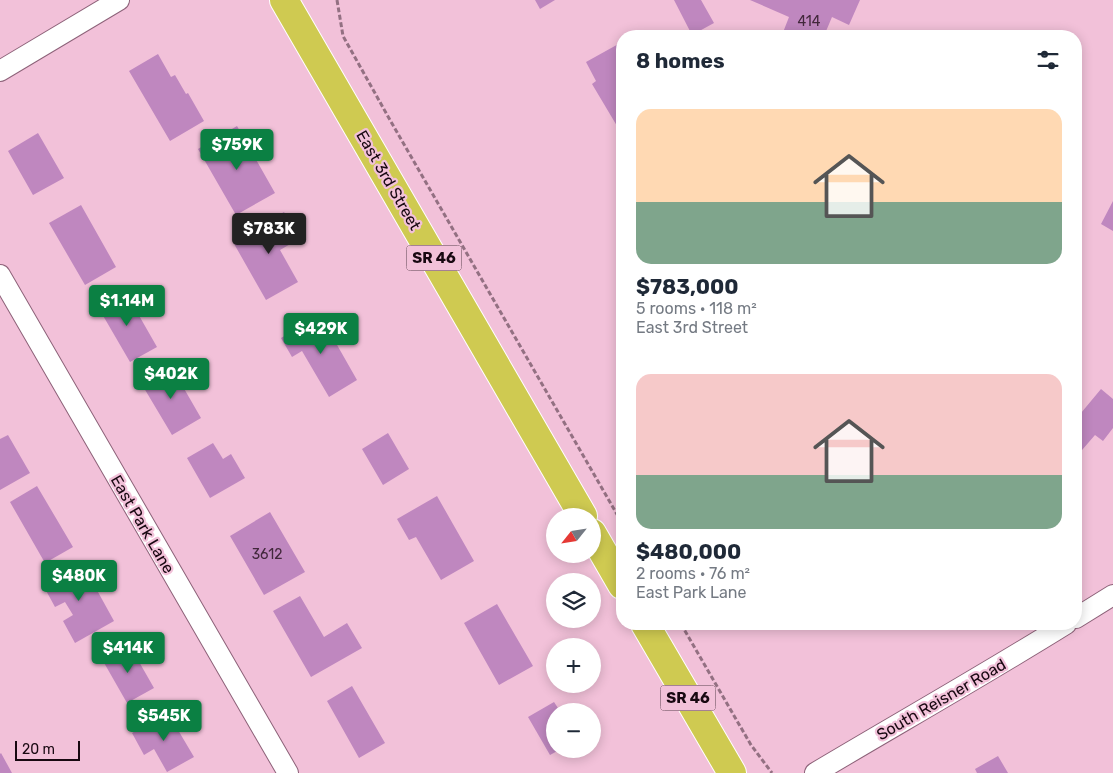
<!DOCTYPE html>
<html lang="en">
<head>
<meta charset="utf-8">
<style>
	:root { --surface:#fff; --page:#f2f2f3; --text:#1f2937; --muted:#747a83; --accent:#0b8043 }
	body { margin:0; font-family:Rubik,sans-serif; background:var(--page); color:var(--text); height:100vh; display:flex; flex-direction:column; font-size:19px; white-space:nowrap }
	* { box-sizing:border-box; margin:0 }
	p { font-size:16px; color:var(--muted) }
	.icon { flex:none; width:28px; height:28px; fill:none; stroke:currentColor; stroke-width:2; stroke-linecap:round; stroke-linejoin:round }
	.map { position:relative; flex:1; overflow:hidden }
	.side { position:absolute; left:616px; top:30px; width:466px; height:600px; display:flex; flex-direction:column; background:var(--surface); border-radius:20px; box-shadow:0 2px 12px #0003 }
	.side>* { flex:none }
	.needle { width:32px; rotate:240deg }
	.controls { position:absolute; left:546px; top:508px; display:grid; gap:10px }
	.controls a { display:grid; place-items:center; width:55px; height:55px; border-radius:50%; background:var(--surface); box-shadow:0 2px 12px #0003; font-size:25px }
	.scale { position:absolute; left:15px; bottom:12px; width:65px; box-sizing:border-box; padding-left:5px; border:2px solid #180811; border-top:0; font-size:14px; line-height:18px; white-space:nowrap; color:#180811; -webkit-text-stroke:4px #f2c1d9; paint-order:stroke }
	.price { position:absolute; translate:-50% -42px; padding:0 11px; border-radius:5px; background:var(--accent); color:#fff; font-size:16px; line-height:32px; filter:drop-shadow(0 1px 2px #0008) }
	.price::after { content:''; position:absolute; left:50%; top:30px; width:15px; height:11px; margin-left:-8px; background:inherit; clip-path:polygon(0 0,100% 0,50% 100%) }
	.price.active { background:#222; color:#fff }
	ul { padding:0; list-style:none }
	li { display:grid; align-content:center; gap:10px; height:265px; padding:0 20px }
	li span { display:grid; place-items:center; height:155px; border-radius:15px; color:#555 }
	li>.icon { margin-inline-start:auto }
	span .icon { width:90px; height:90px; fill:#fffc; stroke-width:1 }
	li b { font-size:21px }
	h2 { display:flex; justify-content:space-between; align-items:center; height:60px; padding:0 20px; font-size:21px }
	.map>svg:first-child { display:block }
	.building { fill:#bf87bf }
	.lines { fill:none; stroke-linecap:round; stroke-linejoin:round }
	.street-casing { stroke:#8d6279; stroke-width:22 }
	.highway-casing { stroke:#fff; stroke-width:30 }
	.path { stroke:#937082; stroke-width:3; stroke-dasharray:5 2.5; stroke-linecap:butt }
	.street { stroke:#fff; stroke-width:20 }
	.highway { stroke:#cfca51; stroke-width:28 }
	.labels { text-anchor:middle; stroke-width:4.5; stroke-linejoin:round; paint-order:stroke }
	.number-label { font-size:14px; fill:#42283c }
	.shield { fill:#f2c1d9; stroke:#59404d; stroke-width:1 }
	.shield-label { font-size:15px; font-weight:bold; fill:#180811 }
	.street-label { font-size:16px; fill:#180811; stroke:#f2c1d9 }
</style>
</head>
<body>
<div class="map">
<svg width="1113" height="773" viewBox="0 0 1113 773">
	<rect width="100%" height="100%" fill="#f2c1d9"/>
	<path class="building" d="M535 0H555L540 9Z
		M674 0H701L714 23 692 35Z
		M750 0H860L849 25 832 17 824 36H821L808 31 806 36H784L782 35 789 17Z
		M622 42V129L620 131 592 84 596 81 586 62Z
		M158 54 171 77 175 75 186 94 188 93 204 121 170 141 129 71Z
		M237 126 275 193 236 215 198 149Z
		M38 133 64 178 33 195 8 151Z
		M1113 201V231L1101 224Z
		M81 205 116 267 85 285 49 223Z
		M284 212 299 239 280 250 298 282 266 300 233 242Z
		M125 291 157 347 130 362 98 307Z
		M320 315 357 380 329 397 302 351 292 357 281 338Z
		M171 366 201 418 172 435 141 383Z
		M1101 389 1113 399V428L1103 441 1095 435 1076 457V419Z
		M388 433 409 469 383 485 362 449Z
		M8 435 30 473 0 490V439Z
		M213 443 223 459 231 454 245 478 210 498 187 458Z
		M37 486 73 547 45 563 10 502Z
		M437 496 474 561 441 580 416 537 409 540 397 519Z
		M270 512 305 572 264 595 230 536Z
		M82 563 114 621 75 643 63 621 73 615 65 602 55 607 43 585Z
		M300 596 324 637 347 623 362 648 311 677 273 611Z
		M497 604 533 666 499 685 464 623Z
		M130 646 154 688 127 703 103 661Z
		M352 686 385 743 359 758 327 701Z
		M554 702 560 711H555V749H561L550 755 528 717Z
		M168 713 194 757 167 772 154 749 144 755 132 733Z
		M1 753 12 773H0V754Z
		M998 756 1008 773H977L975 769Z"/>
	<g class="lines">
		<g class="street-casing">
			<path id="street" d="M0 71 119 0
				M0 275 288 773
				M1076 618 1113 595
				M815 773C899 723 984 675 1066 624"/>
		</g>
		<g class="highway-casing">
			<path id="highway" d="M284 0 583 516
				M592 533 622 585
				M645 624 732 773"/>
		</g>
		<path class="path" d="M337 0 343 36 390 120 622 523
			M681 624 751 745 772 773"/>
		<use href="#street" class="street"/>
		<use href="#highway" class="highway"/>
	</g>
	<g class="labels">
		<g class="number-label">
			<text x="809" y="26">414</text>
			<text x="267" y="559">3612</text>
		</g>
		<g class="shield">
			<rect x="406.5" y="245.5" width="55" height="25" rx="4"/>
			<rect x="660.5" y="685.5" width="55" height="25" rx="4"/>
		</g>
		<g class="shield-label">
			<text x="434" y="263">SR 46</text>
			<text x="688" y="703">SR 46</text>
		</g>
		<g class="street-label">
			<text transform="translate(389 180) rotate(60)" y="6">East 3rd Street</text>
			<text transform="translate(143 524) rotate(60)" y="6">East Park Lane</text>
			<text transform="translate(941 699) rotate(-30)" y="6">South Reisner Road</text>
		</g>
	</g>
</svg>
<div class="controls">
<a><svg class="needle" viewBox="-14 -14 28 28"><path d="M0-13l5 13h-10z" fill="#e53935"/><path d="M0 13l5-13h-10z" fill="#747a83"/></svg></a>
<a><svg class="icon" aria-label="layers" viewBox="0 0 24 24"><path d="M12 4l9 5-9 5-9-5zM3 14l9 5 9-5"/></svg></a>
<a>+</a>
<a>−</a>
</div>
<div class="scale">20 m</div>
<b class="price" style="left:237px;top:171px">$759K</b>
<b class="price active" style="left:269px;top:255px">$783K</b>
<b class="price" style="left:127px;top:327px">$1.14M</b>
<b class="price" style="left:321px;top:355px">$429K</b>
<b class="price" style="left:171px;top:400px">$402K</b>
<b class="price" style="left:79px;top:602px">$480K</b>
<b class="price" style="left:128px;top:674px">$414K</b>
<b class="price" style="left:164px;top:742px">$545K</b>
<section class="side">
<h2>8 homes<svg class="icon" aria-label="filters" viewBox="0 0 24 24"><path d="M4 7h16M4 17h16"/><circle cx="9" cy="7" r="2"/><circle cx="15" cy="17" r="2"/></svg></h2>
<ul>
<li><span style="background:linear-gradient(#ffd9b3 60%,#7fa58c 0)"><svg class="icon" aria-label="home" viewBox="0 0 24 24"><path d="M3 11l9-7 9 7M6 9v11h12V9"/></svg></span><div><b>$783,000</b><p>5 rooms · 118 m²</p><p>East 3rd Street</p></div></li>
<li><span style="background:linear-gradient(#f6c9c9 65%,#7fa58c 0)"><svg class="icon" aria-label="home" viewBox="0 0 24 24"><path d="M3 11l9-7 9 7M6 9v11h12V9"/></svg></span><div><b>$480,000</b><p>2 rooms · 76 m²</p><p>East Park Lane</p></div></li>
</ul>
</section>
</div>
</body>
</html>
